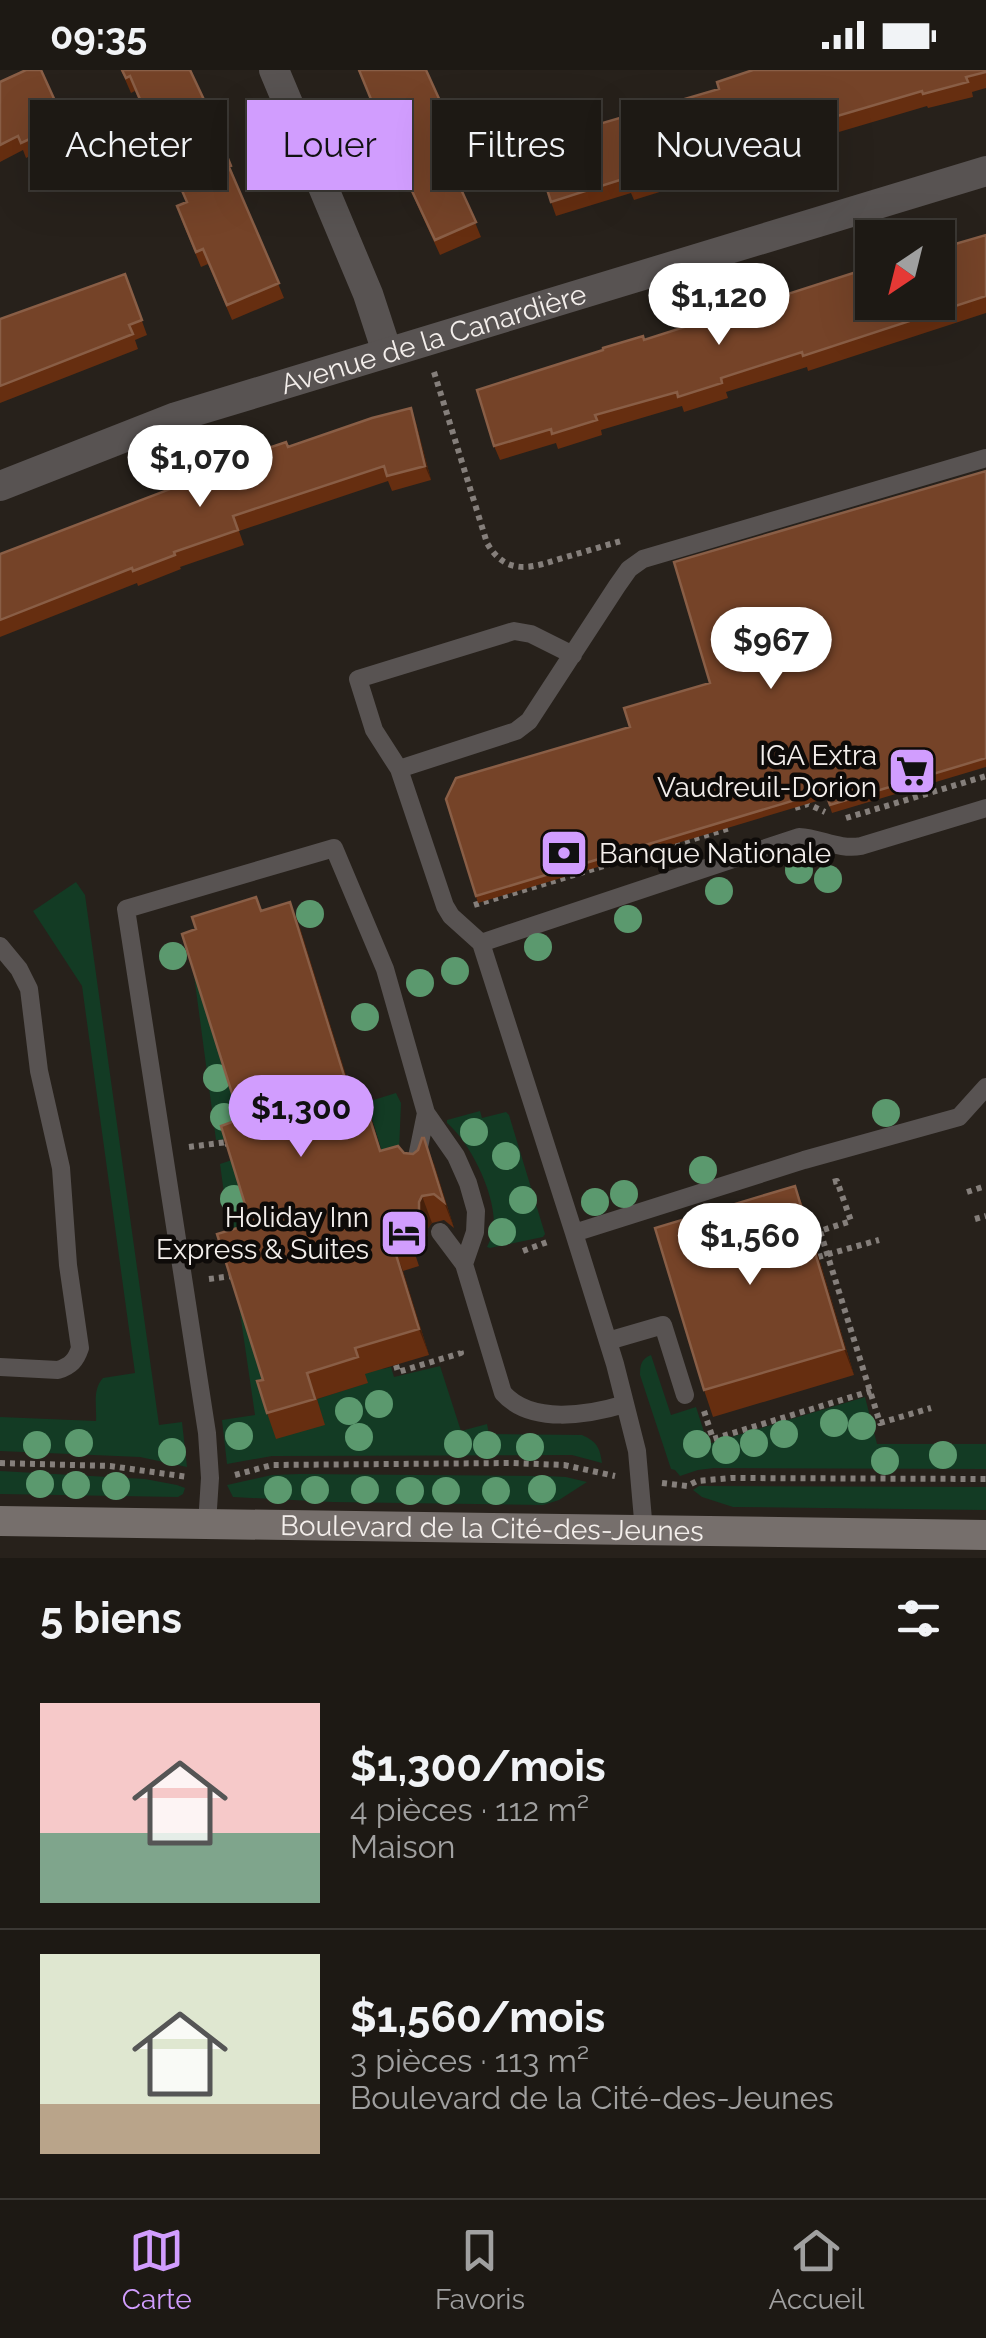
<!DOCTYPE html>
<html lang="fr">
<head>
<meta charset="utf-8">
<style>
	:root { --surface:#1d1914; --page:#25221d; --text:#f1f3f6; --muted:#a0a0a0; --line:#3b3834; --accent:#d19dfe }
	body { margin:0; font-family:Raleway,sans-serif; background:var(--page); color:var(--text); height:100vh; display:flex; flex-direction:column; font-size:38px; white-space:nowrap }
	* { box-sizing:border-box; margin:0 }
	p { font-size:32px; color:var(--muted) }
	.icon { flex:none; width:55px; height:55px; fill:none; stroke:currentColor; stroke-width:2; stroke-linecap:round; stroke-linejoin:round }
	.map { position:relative; height:1488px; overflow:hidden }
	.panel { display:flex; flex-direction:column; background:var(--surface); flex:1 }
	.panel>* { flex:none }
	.banner { position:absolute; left:30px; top:30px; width:928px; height:90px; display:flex; gap:20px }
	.needle { width:65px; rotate:215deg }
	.buttons { position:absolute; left:855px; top:150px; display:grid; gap:20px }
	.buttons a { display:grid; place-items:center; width:100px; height:100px; border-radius:0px; background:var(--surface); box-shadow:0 10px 40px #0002,0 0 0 2px var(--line); font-size:50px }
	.price { position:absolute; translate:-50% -85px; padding:0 22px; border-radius:35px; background:#fff; color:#222; font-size:32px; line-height:65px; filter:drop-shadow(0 2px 5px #0008) }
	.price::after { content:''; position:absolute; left:50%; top:60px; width:30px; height:22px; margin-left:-15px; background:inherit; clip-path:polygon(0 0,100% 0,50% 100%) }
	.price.selected { background:var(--accent); color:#111 }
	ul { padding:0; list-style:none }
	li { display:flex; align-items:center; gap:30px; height:250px; padding:0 40px }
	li+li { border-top:2px solid var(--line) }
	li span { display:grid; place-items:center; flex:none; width:280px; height:200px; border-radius:0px; color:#555 }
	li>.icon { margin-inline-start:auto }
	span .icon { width:120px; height:120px; fill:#fffc; stroke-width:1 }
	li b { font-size:42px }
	h2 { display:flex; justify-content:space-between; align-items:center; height:120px; padding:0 40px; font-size:42px }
	.chip { padding:0 35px; border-radius:0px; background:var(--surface); box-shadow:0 10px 40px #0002,0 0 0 2px var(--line); font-size:35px; line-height:90px }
	.chip.selected { background:var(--accent); color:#111 }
	.status { display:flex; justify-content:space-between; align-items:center; height:70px; padding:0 50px; background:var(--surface); direction:ltr }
	.status svg { height:28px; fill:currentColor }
	.menu { display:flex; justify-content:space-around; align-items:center; height:140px; border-top:2px solid var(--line); background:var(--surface); font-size:28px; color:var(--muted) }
	.menu a { display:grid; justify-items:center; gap:5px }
	.menu .selected { color:var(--accent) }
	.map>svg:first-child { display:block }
	.green { fill:#133b24 }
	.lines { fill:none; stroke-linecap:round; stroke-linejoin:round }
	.path { stroke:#857f7b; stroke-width:6; stroke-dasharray:5 5; stroke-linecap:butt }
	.lane { stroke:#585352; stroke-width:18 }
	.street { stroke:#585352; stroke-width:30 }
	.secondary { stroke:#766f6c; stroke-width:30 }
	.tree { fill:#5b996e }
	.wall { fill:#662e10 }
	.shaded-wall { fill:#46200b }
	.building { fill:#754328; stroke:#895e46; stroke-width:2.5 }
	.labels { text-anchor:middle; stroke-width:9; stroke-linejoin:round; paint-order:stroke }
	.street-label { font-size:28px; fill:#f3eeeb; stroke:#0e0b09 }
	.poi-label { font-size:28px; fill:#f3eeeb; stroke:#0e0b09; text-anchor:end }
</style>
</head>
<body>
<div class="status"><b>09:35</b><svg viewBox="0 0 49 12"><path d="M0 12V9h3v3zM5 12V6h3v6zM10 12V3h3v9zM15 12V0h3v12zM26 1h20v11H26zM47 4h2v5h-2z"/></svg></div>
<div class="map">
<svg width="986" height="1488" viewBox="0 0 986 1488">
	<rect width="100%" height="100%" fill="#27211b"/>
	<path class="green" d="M76 812 85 825 159 1355 182 1352 187 1397 140 1387 0 1381V1347L96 1351C97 1336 92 1320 103 1308L135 1303 82 916 33 841Z
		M192 890 249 1076 230 1069 216 1070Z
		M396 1023 401 1033 398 1105 390 1108 367 1032Z
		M480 1041 482 1048 506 1042 509 1045 545 1164 543 1167 490 1178 487 1177C489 1172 492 1167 493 1162 499 1130 471 1073 447 1053V1050Z
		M232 1090 260 1180 233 1189 220 1094Z
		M237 1222 324 1355 317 1329 367 1313 363 1296 383 1299 391 1297 394 1307 440 1296 461 1361 487 1354 489 1364 582 1365C596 1371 600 1377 602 1393L572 1385 272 1386 227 1394 222 1350 255 1345Z
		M651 1285 671 1345 696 1337 708 1374 865 1327 877 1374H986V1399L714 1398 698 1400 680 1406 675 1400 671 1399 640 1305C640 1295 641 1289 651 1285Z
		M0 1401 145 1409 177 1415 185 1418 183 1424 178 1427 0 1424Z
		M300 1404 548 1406 566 1407 587 1412 559 1430 543 1435 332 1432 233 1427 227 1415 272 1405Z
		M699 1416 986 1417V1440L733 1437 702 1427 693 1420Z"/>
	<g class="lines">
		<path class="path" d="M434 302 487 473C507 508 534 497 566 487 584 482 603 476 621 471
			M795 738 808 734 825 742
			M846 748 986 706
			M474 835 730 758
			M189 1077 227 1072 228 1076
			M833 1112 837 1111 851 1151 820 1161 880 1353 931 1338
			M967 1122 986 1116
			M975 1149 986 1146
			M523 1181 550 1171
			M818 1187 879 1170
			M209 1209 232 1206
			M396 1295 398 1302 461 1283 459 1277
			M704 1341 713 1369 871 1321
			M0 1393 110 1396 188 1407
			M235 1405 272 1395 512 1393 564 1395 615 1406
			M662 1413 687 1416 697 1411 731 1408 986 1409"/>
		<path class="lane" d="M399 699 374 660 358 609 514 561 531 564 573 585
			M481 873 451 846 445 836 399 699 516 661 529 651 617 516 629 499 643 489 986 388
			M0 876 19 899 29 919 39 1001 61 1098 68 1195 80 1278C76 1290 71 1296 58 1300L0 1297
			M419 1098 417 1087 426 1043
			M440 1162 464 1194
			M574 1163 481 873 799 767C821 768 838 780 861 776L986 738
			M608 1271 663 1255 685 1325
			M207 1454 210 1408 207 1363 126 839 334 778 385 899 426 1043 456 1086 468 1113 476 1141 475 1162 464 1194 503 1323C531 1355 589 1345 625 1334
			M644 1461 637 1381 615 1294 574 1163 804 1090 959 1047 986 1017"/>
		<g class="street">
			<path d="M274 0 368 224 387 282"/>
			<path id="s1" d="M0 416 176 347 986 101"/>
		</g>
		<path class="secondary" id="s2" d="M0 1451 986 1465"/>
	</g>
	<g class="tree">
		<circle cx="799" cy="800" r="14"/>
		<circle cx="828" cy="809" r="14"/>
		<circle cx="719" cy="821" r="14"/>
		<circle cx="310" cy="844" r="14"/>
		<circle cx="628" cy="849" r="14"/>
		<circle cx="538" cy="877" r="14"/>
		<circle cx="173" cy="886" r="14"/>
		<circle cx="455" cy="901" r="14"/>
		<circle cx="420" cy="913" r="14"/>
		<circle cx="365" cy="947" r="14"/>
		<circle cx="217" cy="1008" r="14"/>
		<circle cx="886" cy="1043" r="14"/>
		<circle cx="224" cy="1047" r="14"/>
		<circle cx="474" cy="1062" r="14"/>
		<circle cx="506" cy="1086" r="14"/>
		<circle cx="703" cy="1100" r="14"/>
		<circle cx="624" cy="1124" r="14"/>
		<circle cx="234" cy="1129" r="14"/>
		<circle cx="523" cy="1130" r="14"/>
		<circle cx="595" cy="1132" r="14"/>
		<circle cx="502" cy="1162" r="14"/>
		<circle cx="379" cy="1334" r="14"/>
		<circle cx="349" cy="1341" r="14"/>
		<circle cx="834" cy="1353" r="14"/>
		<circle cx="862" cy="1356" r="14"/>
		<circle cx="784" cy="1364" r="14"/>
		<circle cx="239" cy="1366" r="14"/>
		<circle cx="359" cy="1367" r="14"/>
		<circle cx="79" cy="1373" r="14"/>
		<circle cx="754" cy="1373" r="14"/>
		<circle cx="458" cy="1374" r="14"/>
		<circle cx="697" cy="1374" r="14"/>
		<circle cx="37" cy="1375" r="14"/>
		<circle cx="487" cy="1375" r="14"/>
		<circle cx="530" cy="1377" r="14"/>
		<circle cx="726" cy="1380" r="14"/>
		<circle cx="172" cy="1382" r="14"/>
		<circle cx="943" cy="1385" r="14"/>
		<circle cx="885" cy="1391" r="14"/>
		<circle cx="40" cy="1414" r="14"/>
		<circle cx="76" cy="1415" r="14"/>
		<circle cx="116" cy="1416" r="14"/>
		<circle cx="542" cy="1419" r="14"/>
		<circle cx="278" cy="1420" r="14"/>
		<circle cx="315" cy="1420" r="14"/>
		<circle cx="365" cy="1420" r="14"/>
		<circle cx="410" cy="1421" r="14"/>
		<circle cx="446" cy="1421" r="14"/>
		<circle cx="496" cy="1421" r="14"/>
	</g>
	<path class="wall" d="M121 0H190L284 228 232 250 208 194 201 197 182 151 177 136 186 132 160 71 136 81 126 59 121 45 141 35 135 21 131 23Z
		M358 0 470 97 475 112 461 118 481 167 440 185 390 75Z
		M986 0V18L972 22 973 27 928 38 927 36 805 72 804 68 663 109 666 120 634 130 631 123 556 146 551 132 579 60Z
		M0 12 65 53 71 67 26 88 23 80 0 92Z
		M986 165V243L808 301 807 297 726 322 728 328 684 342 682 336 601 360 602 365 558 379 556 373 500 390 494 376 644 270 872 232Z
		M125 204 147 265 135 270 138 279 0 333V249Z
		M416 353 431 410 392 421 388 411 239 461 244 475 180 497 181 499 138 516 137 513 0 567V484L173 418 288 377Z
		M986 401V697L832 743 827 728 478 833 446 729 630 657 710 613Z
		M261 841 300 858 349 1015 368 1038 381 1081 404 1083 434 1094 454 1158 444 1150 432 1153 428 1158V1166L411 1172 419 1196 403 1201 429 1285 365 1304 368 1313 317 1329 325 1355 276 1369 267 1343 263 1310 251 1154Z
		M795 1116 805 1142 854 1305 713 1347 704 1320Z"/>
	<path class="shaded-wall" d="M411 338 416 353 431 410 425 396Z
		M290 832 300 858 357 1041 347 1015Z
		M424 1068 434 1094 454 1158 444 1132Z
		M795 1116 805 1142 854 1305 844 1279Z
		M422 1126 432 1153 428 1158V1166L419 1140V1132Z
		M393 1175 403 1201 429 1285 419 1259Z"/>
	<path class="building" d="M26 0H41L65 53 21 73 18 66 0 75V12Z
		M122 0H190L206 34 231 96 229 97 279 213 227 235 203 179 196 182 177 136 187 132 154 56 131 66 121 45 142 34 130 6 126 8Z
		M359 0H426L470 97 454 104 476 152 435 170 384 61Z
		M753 0H986V2L966 7 968 12 923 24 922 21 800 57 798 53 658 95 661 106 629 115 626 108 551 132 531 68 578 54 579 60 719 19 717 12Z
		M986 165V226L803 286 802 282 721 308 722 313 678 327 677 322 595 345 597 350 552 364 551 359 494 376 477 320 603 280V278L643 266 644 270 872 197V232H938V179Z
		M125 204 142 250 129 255 133 264 0 316V249Z
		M411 338 425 396 387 406 384 396 233 446 238 460 174 482 175 485 133 501 132 498 0 550V484L173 418V415L246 390 245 386 286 372 288 377 372 348Z
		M986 401V688L830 735 825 721 476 826 446 729 456 708 630 657 624 638 710 613 674 492Z
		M256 827 261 841 290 832 347 1015 358 1012 380 1081 398 1076 404 1083 413 1084 418 1080 422 1068H424L444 1132 434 1124 422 1126 419 1132V1140L401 1146 409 1170 393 1175 419 1259 355 1278 358 1287 307 1303 315 1329 267 1343 257 1311 263 1310 217 1164 251 1154 221 1056 240 1049 182 864 196 859 192 847Z
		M795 1116 844 1279 704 1320 655 1158Z"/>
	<defs>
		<g id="supermarket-square" transform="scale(2.5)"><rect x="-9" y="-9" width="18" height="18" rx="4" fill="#d19dfe" stroke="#0e0b09"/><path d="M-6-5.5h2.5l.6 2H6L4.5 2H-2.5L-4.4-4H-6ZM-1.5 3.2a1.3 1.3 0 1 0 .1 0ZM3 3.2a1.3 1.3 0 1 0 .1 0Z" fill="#111"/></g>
		<g id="bank-square" transform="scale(2.5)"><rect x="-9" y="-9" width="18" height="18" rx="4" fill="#d19dfe" stroke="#0e0b09"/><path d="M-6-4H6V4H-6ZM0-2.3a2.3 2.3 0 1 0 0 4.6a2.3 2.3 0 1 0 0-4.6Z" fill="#111"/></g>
		<g id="hotel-square" transform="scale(2.5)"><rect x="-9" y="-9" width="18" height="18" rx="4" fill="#d19dfe" stroke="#0e0b09"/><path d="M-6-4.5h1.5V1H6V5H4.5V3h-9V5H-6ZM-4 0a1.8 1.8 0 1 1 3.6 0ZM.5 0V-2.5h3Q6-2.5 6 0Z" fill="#111"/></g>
	</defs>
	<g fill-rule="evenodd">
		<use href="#supermarket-square" x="912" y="701"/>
		<use href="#bank-square" x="564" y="783"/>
		<use href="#hotel-square" x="404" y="1163"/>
	</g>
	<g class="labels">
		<g class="street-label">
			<text dy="10" stroke="none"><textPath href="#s1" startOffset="458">Avenue de la Canardière</textPath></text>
			<text dy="10" stroke="none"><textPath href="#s2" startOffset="492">Boulevard de la Cité-des-Jeunes</textPath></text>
		</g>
		<g class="poi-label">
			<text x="877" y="695">IGA Extra<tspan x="877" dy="32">Vaudreuil-Dorion</tspan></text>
			<text x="599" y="793" text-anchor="start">Banque Nationale</text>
			<text x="369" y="1157">Holiday Inn<tspan x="369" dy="32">Express &amp; Suites</tspan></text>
		</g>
	</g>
</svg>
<div class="buttons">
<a><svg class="needle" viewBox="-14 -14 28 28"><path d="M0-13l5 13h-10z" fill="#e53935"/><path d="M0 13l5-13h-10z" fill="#a0a0a0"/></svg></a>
</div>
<b class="price" style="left:719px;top:278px">$1,120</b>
<b class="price" style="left:200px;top:440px">$1,070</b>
<b class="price" style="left:771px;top:622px">$967</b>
<b class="price selected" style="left:301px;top:1090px">$1,300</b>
<b class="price" style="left:750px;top:1218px">$1,560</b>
<div class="banner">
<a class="chip">Acheter</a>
<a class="chip selected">Louer</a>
<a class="chip">Filtres</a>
<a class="chip">Nouveau</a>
</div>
</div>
<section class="panel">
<h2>5 biens<svg class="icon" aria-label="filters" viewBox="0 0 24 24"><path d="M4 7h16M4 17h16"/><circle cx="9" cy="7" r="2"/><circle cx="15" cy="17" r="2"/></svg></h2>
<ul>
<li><span style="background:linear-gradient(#f6c9c9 65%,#7fa58c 0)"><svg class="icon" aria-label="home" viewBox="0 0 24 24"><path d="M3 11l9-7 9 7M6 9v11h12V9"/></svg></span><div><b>$1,300/mois</b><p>4 pièces · 112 m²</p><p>Maison</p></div></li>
<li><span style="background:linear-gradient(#dfe7d0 75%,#b9a48a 0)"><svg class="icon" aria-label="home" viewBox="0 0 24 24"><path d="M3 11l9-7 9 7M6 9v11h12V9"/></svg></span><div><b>$1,560/mois</b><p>3 pièces · 113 m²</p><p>Boulevard de la Cité-des-Jeunes</p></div></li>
</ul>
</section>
<nav class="menu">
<a class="selected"><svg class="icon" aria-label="map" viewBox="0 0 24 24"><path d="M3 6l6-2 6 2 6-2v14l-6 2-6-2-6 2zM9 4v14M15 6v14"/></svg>Carte</a>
<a><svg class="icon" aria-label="saved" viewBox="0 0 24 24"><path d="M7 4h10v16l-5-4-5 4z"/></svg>Favoris</a>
<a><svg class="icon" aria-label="home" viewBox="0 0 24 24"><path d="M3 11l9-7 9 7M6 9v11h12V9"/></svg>Accueil</a>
</nav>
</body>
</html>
